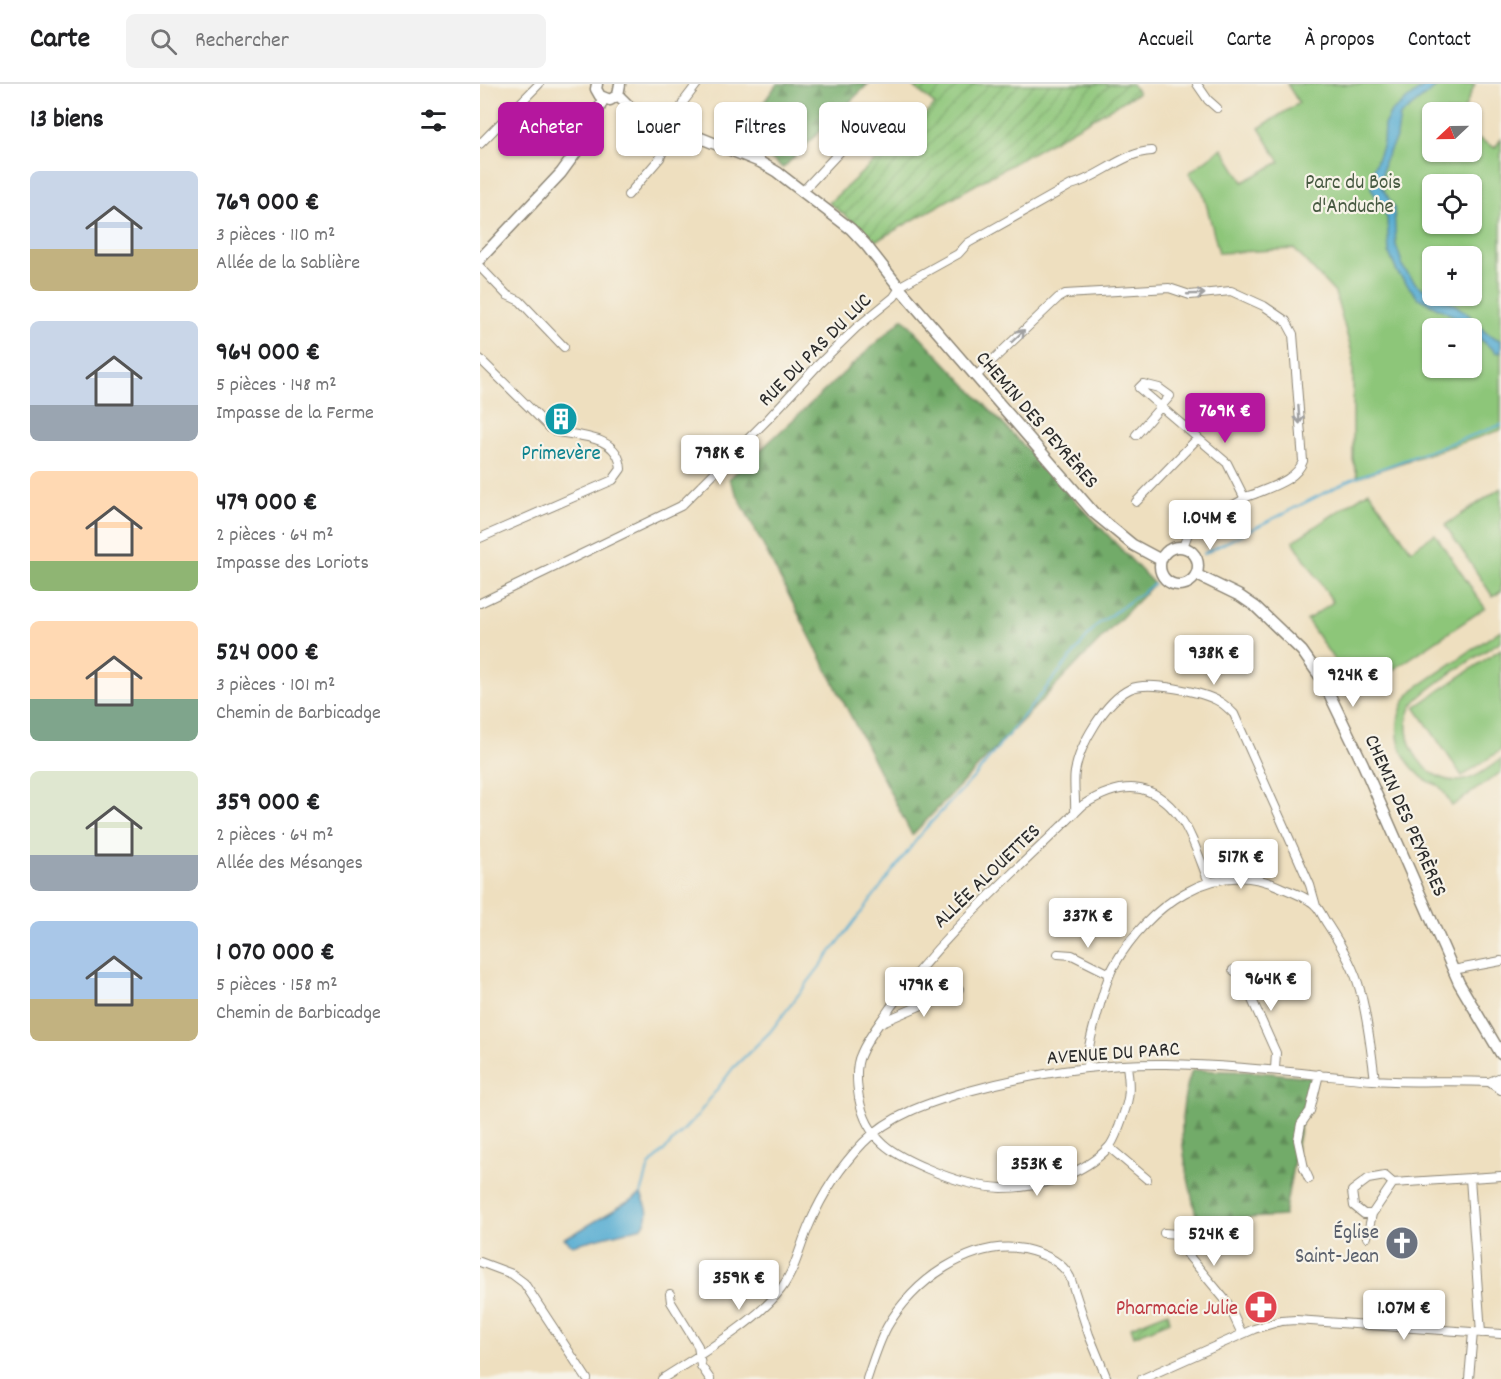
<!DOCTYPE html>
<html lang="fr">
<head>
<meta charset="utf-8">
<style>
	:root { --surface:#fff; --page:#f2f2f2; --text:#202124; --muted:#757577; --line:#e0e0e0; --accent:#b5179e }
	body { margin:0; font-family:Dekko,sans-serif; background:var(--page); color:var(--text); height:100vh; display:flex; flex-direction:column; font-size:22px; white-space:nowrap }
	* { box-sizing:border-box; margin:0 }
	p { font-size:20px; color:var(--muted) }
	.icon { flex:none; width:33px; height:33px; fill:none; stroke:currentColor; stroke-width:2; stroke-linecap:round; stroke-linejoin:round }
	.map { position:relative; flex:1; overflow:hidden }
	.side { display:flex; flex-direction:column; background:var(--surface); width:480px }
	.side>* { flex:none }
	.banner { position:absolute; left:18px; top:18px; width:570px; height:54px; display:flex; gap:12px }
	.needle { width:39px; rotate:248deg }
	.buttons { position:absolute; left:942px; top:18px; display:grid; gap:12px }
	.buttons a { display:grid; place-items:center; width:60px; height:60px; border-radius:9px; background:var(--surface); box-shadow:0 2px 4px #0004; font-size:30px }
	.price { position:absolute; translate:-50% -51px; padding:0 14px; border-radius:6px; background:#fff; color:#222; font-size:20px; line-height:39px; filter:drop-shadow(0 2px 3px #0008) }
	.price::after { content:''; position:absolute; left:50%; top:36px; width:18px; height:14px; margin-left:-9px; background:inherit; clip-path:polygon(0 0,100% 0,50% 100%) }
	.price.active { background:var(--accent); color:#fff }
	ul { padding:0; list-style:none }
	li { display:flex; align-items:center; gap:18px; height:150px; padding:0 30px }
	li span { display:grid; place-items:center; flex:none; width:168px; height:120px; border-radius:9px; color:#555 }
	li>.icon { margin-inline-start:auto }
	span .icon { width:72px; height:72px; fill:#fffc; stroke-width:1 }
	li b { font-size:26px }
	h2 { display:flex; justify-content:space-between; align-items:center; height:72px; padding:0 30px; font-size:26px }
	.chip { padding:0 21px; border-radius:9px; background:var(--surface); box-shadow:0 2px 4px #0004; font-size:21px; line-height:54px }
	.chip.active { background:var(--accent); color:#fff }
	header { display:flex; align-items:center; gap:36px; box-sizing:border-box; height:84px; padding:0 30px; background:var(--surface); border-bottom:2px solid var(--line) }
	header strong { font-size:28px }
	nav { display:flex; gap:33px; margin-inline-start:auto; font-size:21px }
	.search { width:420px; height:54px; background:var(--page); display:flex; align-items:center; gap:15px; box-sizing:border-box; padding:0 21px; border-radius:9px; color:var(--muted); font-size:22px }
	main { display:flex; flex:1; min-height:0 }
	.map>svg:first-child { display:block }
	.forest { fill:url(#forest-firs); stroke:#4e6b4a; stroke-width:1.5 }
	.park { fill:#8dc679; stroke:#5c7852; stroke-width:1.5; fill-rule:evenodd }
	.garden { fill:url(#garden-furrows); stroke:#5c7852; stroke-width:1.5 }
	.water { fill:#55acd2; stroke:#406c7e; stroke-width:1.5 }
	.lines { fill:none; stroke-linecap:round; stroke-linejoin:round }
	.stream { stroke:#55acd2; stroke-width:2 }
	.minor-casing { stroke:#8c8575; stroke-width:10 }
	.tertiary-casing { stroke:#8c8575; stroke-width:13 }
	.minor { stroke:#fff; stroke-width:8 }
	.tertiary { stroke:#fff; stroke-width:10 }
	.oneway { stroke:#a0a0a0 }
	.labels { text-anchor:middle; stroke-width:4.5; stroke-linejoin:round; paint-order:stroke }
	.park-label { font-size:21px; fill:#485a42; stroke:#f7f3e8 }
	.street-label { font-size:21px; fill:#2b2b2b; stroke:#f7f3e8 }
	.culture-label { font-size:21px; fill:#0d838f; stroke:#f7f3e8 }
	.worship-label { font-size:21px; fill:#5b616d; stroke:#f7f3e8; text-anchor:end }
	.health-label { font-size:21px; fill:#be3a42; stroke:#f7f3e8; text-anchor:end }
</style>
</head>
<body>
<header>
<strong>Carte</strong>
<div class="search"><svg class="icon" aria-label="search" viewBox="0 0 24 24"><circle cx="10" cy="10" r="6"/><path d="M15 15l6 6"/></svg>Rechercher</div>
<nav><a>Accueil</a><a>Carte</a><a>À propos</a><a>Contact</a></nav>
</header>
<main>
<section class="side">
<h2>13 biens<svg class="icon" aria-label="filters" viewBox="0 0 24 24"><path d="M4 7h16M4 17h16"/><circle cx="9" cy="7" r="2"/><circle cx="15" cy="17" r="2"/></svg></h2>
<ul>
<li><span style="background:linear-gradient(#c9d6e8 65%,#c2b280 0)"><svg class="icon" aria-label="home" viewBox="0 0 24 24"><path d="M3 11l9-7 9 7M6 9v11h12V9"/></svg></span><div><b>769 000 €</b><p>3 pièces · 110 m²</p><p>Allée de la Sablière</p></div></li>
<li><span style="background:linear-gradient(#c9d6e8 70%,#9aa5b1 0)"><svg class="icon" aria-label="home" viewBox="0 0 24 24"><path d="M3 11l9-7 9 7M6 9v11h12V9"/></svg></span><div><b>964 000 €</b><p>5 pièces · 148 m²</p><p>Impasse de la Ferme</p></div></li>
<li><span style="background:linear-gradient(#ffd9b3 75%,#8fb573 0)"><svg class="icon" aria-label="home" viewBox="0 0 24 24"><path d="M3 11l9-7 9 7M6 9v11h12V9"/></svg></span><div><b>479 000 €</b><p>2 pièces · 64 m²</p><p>Impasse des Loriots</p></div></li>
<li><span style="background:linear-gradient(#ffd9b3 65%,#7fa58c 0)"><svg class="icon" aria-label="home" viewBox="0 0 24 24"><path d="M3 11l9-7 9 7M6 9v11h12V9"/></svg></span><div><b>524 000 €</b><p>3 pièces · 101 m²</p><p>Chemin de Barbicadge</p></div></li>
<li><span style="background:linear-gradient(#dfe7d0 70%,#9aa5b1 0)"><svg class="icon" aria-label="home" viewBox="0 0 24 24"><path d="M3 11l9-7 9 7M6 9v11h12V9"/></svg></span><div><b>359 000 €</b><p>2 pièces · 64 m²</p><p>Allée des Mésanges</p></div></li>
<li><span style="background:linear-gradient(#a9c7e8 65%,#c2b280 0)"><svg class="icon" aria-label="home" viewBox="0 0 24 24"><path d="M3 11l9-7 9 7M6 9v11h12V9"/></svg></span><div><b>1 070 000 €</b><p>5 pièces · 158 m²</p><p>Chemin de Barbicadge</p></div></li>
</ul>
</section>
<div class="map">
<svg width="1021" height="1295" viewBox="0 0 1021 1295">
	<defs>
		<pattern id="forest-firs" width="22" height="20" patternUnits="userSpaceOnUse" patternTransform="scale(1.5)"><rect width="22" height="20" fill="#72ab69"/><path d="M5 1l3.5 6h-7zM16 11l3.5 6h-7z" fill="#5e8b57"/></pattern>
		<pattern id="garden-furrows" width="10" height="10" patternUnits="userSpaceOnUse" patternTransform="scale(1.5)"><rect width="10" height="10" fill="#8dc679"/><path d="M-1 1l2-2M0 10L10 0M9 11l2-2" fill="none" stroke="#73a163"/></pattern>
	</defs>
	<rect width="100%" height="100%" fill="#f7f3e8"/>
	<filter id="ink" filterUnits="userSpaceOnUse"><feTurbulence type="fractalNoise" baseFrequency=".0167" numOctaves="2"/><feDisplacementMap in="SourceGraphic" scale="12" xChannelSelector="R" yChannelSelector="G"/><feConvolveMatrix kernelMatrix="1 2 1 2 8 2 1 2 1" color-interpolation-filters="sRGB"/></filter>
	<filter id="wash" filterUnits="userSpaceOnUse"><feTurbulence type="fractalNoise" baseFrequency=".008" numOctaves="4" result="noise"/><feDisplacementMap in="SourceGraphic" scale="24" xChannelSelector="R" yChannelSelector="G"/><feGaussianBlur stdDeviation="1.35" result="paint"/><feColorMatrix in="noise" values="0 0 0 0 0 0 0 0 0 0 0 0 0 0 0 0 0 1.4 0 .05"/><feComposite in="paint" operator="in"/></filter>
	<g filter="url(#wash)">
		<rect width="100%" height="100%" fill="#eedfbf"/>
		<path class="forest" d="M297 0H388L303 84 291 75 253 61Z
			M423 234 674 500 432 751 249 395Z
			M712 986 779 988 831 993 825 1016 804 1132 717 1137C706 1082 692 1041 712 986Z"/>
		<path class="park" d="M807 0H995L983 28H952V68H992V51L1015 64 1021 55V346L878 393 873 376V272L855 209 814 165 739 169 723 108 709 89 742 64 763 98 800 78 779 44 819 19ZM952 100H992V140H952ZM952 172H992V212H952ZM952 244H992V284H952Z
			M1021 404V507L1013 513 965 441Z
			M889 407 931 466 955 450 1005 524 877 610 827 536 853 518 813 457Z
			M1021 546V557C1003 569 941 606 932 622 914 655 947 704 985 696 998 693 1010 683 1021 675V688L972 722C968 716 964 706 959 702 955 699 949 699 946 696 941 693 936 687 932 683 912 660 913 626 934 605Z
			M1021 565V666L982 692 935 623Z"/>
		<path class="garden" d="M431 0H652L658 9 394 158 381 144 349 119 455 21Z
			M688 1228 690 1237 654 1252 651 1243Z"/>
		<path class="water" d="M947 0H960L920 32 917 52 904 78 901 102 914 123 916 161 924 185 937 201 952 210V212L971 218 988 230 1005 248 1021 257V268L1017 269 993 249 992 244H989L980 235 938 214 917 188 909 169 907 134 891 104 892 89 903 60 904 41 911 28Z
			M161 1110C167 1123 172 1130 162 1143L92 1161 84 1154 97 1148Z"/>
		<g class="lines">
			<path class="stream" d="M723 470 872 395 1021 341
				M161 1110 169 1082 217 1032 253 984 290 948 444 746 495 692 617 541 674 500"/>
		</g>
	</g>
	<g filter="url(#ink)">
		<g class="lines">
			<g class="minor-casing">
				<path id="minor" d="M717 0 728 16 737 24
					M0 60 59 0
					M322 108 367 60 409 24
					M148 111 180 74 204 17 217 0
					M0 183 27 211 40 217 84 263
					M0 275 71 345 77 348C101 352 139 352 141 385L133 396 0 454
					M496 292 578 214 585 210 689 204 710 211 751 207 784 222 806 237 813 250 823 377C817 395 794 402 777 409 771 412 766 411 761 417L710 444 703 463
					M656 351 690 312 679 304 663 300 659 304 747 379 764 413
					M656 418 718 354
					M0 519 201 422 287 336 338 281 376 244 414 213 422 201 478 170 488 159 591 101C619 94 643 68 672 67
					M595 729C596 717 593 699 595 688 599 662 625 617 650 605 668 596 723 608 740 618 745 621 750 626 754 630L830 801 836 822
					M578 870 592 871 630 890
					M753 886 761 891 796 969 795 985
					M973 886 1021 877
					M400 939 479 905
					M647 982C651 1009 649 1017 639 1043 636 1050 634 1057 629 1063 603 1091 559 1104 522 1104 496 1103 471 1095 448 1085 412 1070 387 1056 379 1014 377 1002 375 982 381 970 388 953 400 939 410 924 464 848 537 787 603 721 640 698 672 695 700 734 712 749 721 779 729 798
					M607 984C607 966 612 949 617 931 622 914 626 895 635 880 667 824 734 772 800 803 811 808 828 813 836 822 841 827 844 836 848 841 861 861 874 883 880 906 888 935 891 966 895 996
					M1009 998 1021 1006
					M629 1063 667 1095
					M990 1094 1001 1249
					M829 1095 824 1084 818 1056 821 1040 830 1027 839 990
					M913 1099 892 1130H884L874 1122 872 1107 888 1095 905 1092 913 1099 1021 1092
					M684 1149 698 1150 708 1171 747 1218 762 1250
					M887 1153 892 1130
					M0 1178 32 1190 44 1199 107 1295
					M190 1210 191 1218 218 1262 221 1282 230 1295
					M182 1295C216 1273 278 1237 301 1205 316 1185 320 1161 330 1139 343 1109 360 1083 383 1059 410 1031 448 1019 485 1008 550 990 619 979 686 980 755 981 824 990 893 996 931 999 970 996 1009 998L1021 993
					M387 1295C393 1277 398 1260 407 1243 432 1198 491 1155 544 1165 562 1169 581 1176 590 1193L609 1251 627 1295
					M662 1295 774 1245 801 1237 816 1236 1021 1250
					M989 1295 993 1248"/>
			</g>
			<g class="tertiary-casing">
				<path id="tertiary" d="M117 0 116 5 120 12 130 16 138 11 140 0
					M138 11 149 22 164 31 280 78 297 88 371 145 386 161 422 207 614 429 653 461 681 476
					M0 175 81 89 108 52 123 15
					M680 482a19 19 0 1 1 38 0a19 19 0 1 1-38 0Z
					M717 491 760 512 776 523 822 567 843 597 883 680 979 899 1021 970
					M1021 997V1000"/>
			</g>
			<use href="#minor" class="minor"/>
			<use href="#tertiary" class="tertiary"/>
		</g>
		<defs><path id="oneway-shaft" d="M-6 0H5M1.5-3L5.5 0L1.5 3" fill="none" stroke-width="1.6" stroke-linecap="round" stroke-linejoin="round" transform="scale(1.5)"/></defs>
		<g class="oneway">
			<use href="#oneway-shaft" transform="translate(716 210) rotate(-2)"/>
			<use href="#oneway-shaft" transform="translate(538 252) rotate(-44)"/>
			<use href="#oneway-shaft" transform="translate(819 331) rotate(86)"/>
		</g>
	</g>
	<defs>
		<g id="building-disc" transform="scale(1.725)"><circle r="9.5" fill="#0f9aa8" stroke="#f7f3e8"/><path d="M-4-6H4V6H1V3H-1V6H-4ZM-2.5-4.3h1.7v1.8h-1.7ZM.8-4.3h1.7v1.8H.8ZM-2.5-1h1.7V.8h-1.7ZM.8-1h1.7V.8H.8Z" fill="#fff"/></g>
		<g id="church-disc" transform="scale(1.725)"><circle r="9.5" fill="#6b7280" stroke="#f7f3e8"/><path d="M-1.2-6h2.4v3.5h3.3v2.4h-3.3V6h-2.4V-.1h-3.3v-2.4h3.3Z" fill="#fff"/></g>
		<g id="pharmacy-disc" transform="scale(1.725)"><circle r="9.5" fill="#e0444e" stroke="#f7f3e8"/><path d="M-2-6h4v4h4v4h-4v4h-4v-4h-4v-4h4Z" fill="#fff"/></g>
	</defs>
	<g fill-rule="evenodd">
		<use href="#building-disc" x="81" y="335"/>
		<use href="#church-disc" x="922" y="1159"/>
		<use href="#pharmacy-disc" x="781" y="1223"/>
	</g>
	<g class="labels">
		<g class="park-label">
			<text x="873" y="104">Parc du Bois<tspan x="873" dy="24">d'Anduche</tspan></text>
		</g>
		<g class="street-label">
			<text transform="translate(334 265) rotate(-45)" y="7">RUE DU PAS DU LUC</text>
			<text transform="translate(558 335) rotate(49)" y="7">CHEMIN DES PEYRÈRES</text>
			<text transform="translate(927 731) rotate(66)" y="7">CHEMIN DES PEYRÈRES</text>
			<text transform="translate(506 791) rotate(-44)" y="7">ALLÉE ALOUETTES</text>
			<text transform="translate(633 968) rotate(-4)" y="7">AVENUE DU PARC</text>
		</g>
		<g class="culture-label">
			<text x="81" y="375">Primevère</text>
		</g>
		<g class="worship-label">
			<text x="899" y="1154">Église<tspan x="899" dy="24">Saint-Jean</tspan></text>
		</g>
		<g class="health-label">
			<text x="758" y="1230">Pharmacie Julie</text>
		</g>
	</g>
</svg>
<div class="buttons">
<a><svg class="needle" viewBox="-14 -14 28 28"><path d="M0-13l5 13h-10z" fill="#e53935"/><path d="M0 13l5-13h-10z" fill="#757577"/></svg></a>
<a><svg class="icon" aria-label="locate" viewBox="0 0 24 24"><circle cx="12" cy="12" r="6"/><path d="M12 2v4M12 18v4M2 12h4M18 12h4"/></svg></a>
<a>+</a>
<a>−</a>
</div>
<b class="price active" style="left:745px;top:360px">769K €</b>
<b class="price" style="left:240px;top:402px">798K €</b>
<b class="price" style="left:730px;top:467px">1.04M €</b>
<b class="price" style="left:734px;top:602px">938K €</b>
<b class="price" style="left:873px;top:624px">924K €</b>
<b class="price" style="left:761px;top:806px">517K €</b>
<b class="price" style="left:608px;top:865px">337K €</b>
<b class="price" style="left:791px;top:928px">964K €</b>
<b class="price" style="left:444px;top:934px">479K €</b>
<b class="price" style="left:557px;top:1113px">353K €</b>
<b class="price" style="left:734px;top:1183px">524K €</b>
<b class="price" style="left:259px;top:1227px">359K €</b>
<b class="price" style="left:924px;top:1257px">1.07M €</b>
<div class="banner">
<a class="chip active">Acheter</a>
<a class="chip">Louer</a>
<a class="chip">Filtres</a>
<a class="chip">Nouveau</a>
</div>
</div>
</main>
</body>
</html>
